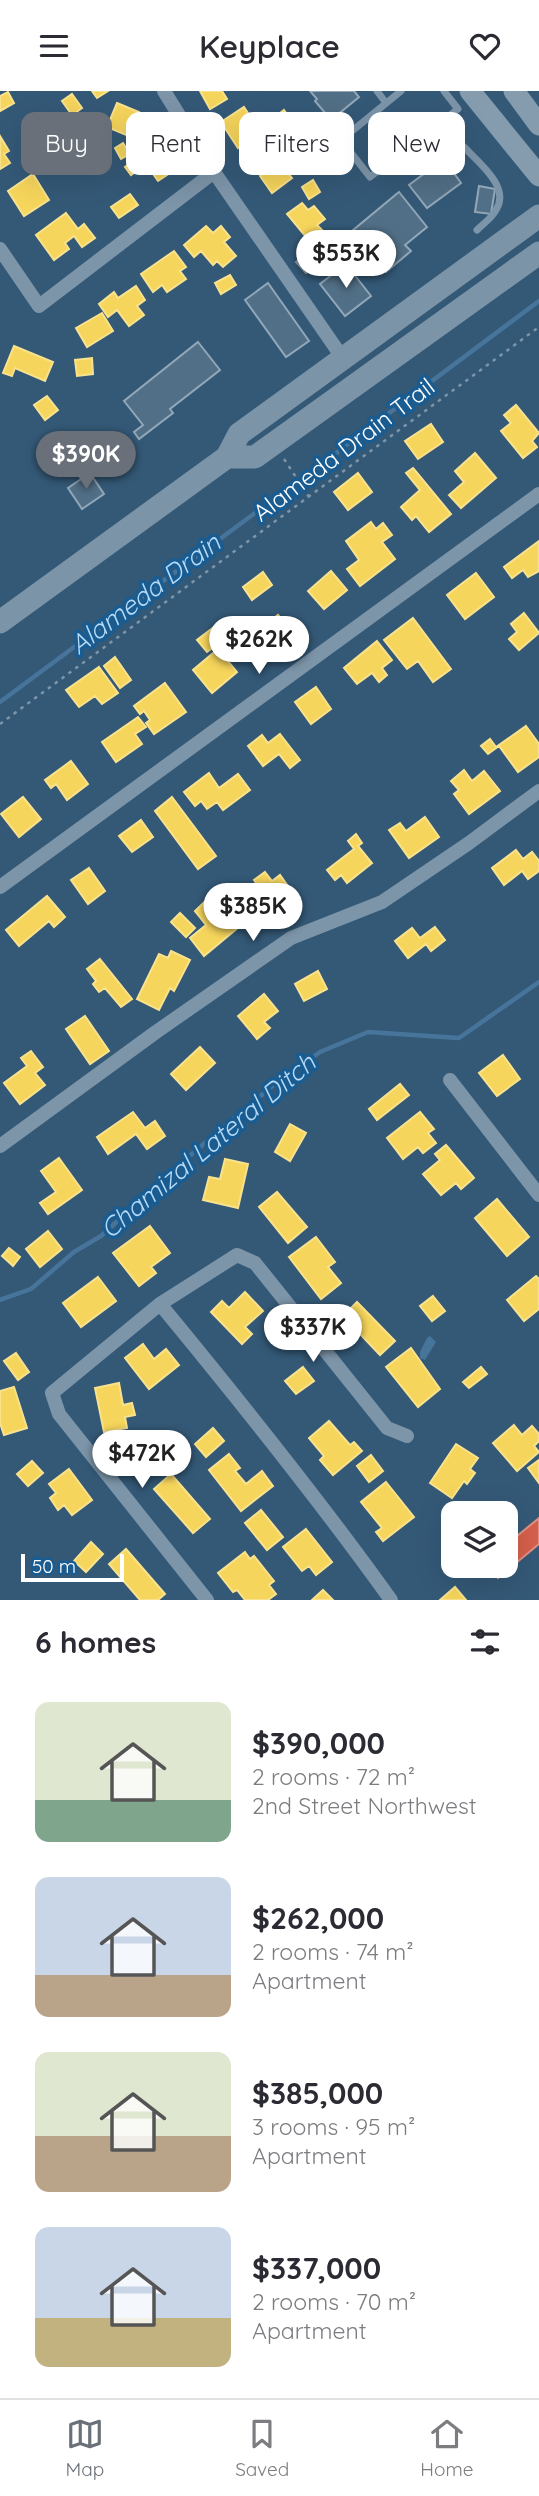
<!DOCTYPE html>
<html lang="en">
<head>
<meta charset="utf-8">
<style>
	:root { --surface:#fff; --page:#f2f2f3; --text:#2b2b33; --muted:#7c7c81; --line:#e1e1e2; --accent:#6a7079 }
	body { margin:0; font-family:Quicksand,sans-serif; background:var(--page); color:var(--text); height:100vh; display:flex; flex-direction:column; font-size:26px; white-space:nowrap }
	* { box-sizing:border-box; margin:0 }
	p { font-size:23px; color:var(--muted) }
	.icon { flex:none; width:38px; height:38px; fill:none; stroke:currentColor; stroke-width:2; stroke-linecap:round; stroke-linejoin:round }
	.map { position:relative; height:1509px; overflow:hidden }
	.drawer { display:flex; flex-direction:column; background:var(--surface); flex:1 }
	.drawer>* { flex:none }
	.banner { position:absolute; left:21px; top:21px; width:497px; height:63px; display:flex; gap:14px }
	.fabs { position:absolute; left:441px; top:1410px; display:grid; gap:14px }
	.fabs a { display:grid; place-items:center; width:77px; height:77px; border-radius:14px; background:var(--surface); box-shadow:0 7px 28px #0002; font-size:35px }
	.scale { position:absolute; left:21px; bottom:18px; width:103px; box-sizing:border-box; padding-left:7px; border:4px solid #fff; border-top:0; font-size:19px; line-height:24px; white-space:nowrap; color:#fff; -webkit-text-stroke:5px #195c92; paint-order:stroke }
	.price { position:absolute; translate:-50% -60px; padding:0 16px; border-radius:24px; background:#fff; color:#222; font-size:23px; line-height:46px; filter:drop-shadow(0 2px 4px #0008) }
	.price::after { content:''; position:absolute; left:50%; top:42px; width:21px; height:16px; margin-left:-10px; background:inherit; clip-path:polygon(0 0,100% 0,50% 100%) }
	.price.selected { background:var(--accent); color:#fff }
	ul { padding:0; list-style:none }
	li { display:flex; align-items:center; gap:21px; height:175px; padding:0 35px }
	li span { display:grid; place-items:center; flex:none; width:196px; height:140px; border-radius:14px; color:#555 }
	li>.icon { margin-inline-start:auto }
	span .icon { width:84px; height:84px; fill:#fffc; stroke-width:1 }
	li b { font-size:30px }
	h2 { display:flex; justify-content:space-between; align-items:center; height:84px; padding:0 35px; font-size:30px }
	.chip { padding:0 24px; border-radius:14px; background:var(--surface); box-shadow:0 7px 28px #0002; font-size:24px; line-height:63px }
	.chip.selected { background:var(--accent); color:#fff }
	header { display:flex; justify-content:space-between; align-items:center; height:91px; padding:0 35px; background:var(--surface); font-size:32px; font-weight:600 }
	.tabs { display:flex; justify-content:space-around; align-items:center; height:98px; border-top:2px solid var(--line); background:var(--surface); font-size:19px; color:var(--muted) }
	.tabs a { display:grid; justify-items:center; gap:4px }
	.tabs .selected { color:var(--accent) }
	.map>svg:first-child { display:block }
	.water { fill:#47749a }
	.homes { fill:#f6d55c; stroke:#f9e28d; stroke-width:2 }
	.shops { fill:#d6604d; stroke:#e29082; stroke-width:2 }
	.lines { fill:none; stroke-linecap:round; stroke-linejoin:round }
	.stream { stroke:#47749a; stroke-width:4.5 }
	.building { fill:#516f86; stroke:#92a7b8; stroke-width:2 }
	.path { stroke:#7d95a9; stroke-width:2.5; stroke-dasharray:3.5 5; stroke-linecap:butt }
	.service { stroke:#7d95a9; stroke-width:7 }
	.minor { stroke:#7d95a9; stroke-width:14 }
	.secondary { stroke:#849cae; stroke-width:21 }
	.primary { stroke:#7b94a8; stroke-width:23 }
	.labels { text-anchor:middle; stroke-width:7; stroke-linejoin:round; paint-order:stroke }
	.street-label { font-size:24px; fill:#fff; stroke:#195c92 }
	.water-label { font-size:26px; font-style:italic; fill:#b6daf6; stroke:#195c92 }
</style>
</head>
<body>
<header><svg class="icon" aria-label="menu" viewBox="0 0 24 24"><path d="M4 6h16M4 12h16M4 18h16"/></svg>Keyplace<svg class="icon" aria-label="heart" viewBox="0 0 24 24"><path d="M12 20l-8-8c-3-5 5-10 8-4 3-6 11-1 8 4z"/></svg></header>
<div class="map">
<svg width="539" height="1509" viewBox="0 0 539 1509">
	<rect width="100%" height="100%" fill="#345977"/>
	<path class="water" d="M430 1245 436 1251 425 1269 420 1267V1261L427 1247Z"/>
	<path class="homes" d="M92 0H108L97 7Z
		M200 0H222L227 8 210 18Z
		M8 1 14 12 0 20V5Z
		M72 3 82 17 72 24 62 10Z
		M117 12 139 21 131 46 107 36Z
		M244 16 261 42 238 57 221 31Z
		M284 19 293 31 279 42 270 30Z
		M0 45 9 60 4 63 10 72 0 78Z
		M123 52 130 63 121 68 115 57Z
		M155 54 173 80 158 90 146 73 131 84 125 76Z
		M287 54 300 73 288 82 292 87 272 102 260 85 266 80 261 73Z
		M33 83 49 109 24 125 8 100Z
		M313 89 320 101 309 108 302 96Z
		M130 103 138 114 119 127 111 116Z
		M302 112 308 119 314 115 325 128 317 134 324 141 311 152 287 123Z
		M66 122 78 138 84 133 95 147 82 156 74 145 65 152 69 158 54 169 36 144Z
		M206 135 213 142 221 135 230 146 224 151 236 165 223 176 217 170 213 174 201 160 194 166 184 154Z
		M174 160 186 176 180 180 186 188 167 201 162 194 153 201 141 183Z
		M230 184 236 194 221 203 215 192Z
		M136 195 145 209 137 215 144 224 129 235 117 219 108 226 99 213 114 201 118 207Z
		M102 222 113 240 87 256 76 237Z
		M14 255 53 271 45 290 15 277 12 285 3 282Z
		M92 267 93 283 77 285 75 269Z
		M47 305 58 319 45 329 34 314Z
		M516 314 539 342 532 350 537 356 523 367 501 340 511 332 504 324Z
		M431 333 443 351 418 368 405 350Z
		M475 362 496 387 461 417 449 404 464 391 455 380Z
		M413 377 451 423 429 441 416 425 412 429 401 416 420 399 406 382Z
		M358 382 372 401 348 419 334 401Z
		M371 431 376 438 383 432 392 444 382 451 395 468 360 495 347 478 359 469 346 450Z
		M539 450V480L528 486 523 479 512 487 504 476Z
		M331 480 347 499 324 518 308 500Z
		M263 481 272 494 252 509 243 496Z
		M476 482 494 506 465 528 447 504Z
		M524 522 539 542 519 559 509 548 517 541 511 533Z
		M278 524 292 541 261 566 247 549Z
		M413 527 451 578 433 591 418 570 407 578 384 549Z
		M218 533 228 546 207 561 197 549Z
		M377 550 392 569 382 577 387 584 379 591 372 582 357 593 344 577Z
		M218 558 237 581 212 602 193 579Z
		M115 566 131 589 120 597 104 575Z
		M99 576 118 602 102 613 95 605 79 616 66 599Z
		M165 592 186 621 154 643 146 632 150 629 144 620 140 623 134 615Z
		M316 596 331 618 311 633 295 611Z
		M138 626 146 636 135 643 142 653 116 671 102 651Z
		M526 635 539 653V666L518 681 499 655 488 663 481 655 490 648 496 656Z
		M280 643 300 669 290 677 279 663 263 675 248 655 262 644 268 652Z
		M71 670 88 693 67 709 56 693 51 697 45 689Z
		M464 679 472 690 484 680 500 700 469 723 454 703 459 699 451 690Z
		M209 682 219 697 238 683 250 699 223 719 217 711 207 718 201 710 195 715 184 701Z
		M23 706 41 728 19 746 1 723Z
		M172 706 216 765 198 778 155 720Z
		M425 726 439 746 409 767 389 739 400 732 406 740Z
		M141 729 153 746 132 761 119 745Z
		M356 743 362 752 358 755 372 772 347 792 341 784 335 789 327 779 354 758 348 750Z
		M516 759 523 768 532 761 539 770V780L528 788 522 780 504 794 492 777Z
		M89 777 105 800 88 813 71 789Z
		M265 781 272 790 280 784 295 805 276 819 254 789Z
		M222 794 235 810 226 818 240 835 204 865 190 847 206 834 195 820Z
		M47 805 65 826 54 836 49 830 19 855 6 839Z
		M180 822 195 837 186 846 171 831Z
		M435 836 445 849 431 860 426 853 408 867 395 850 412 837 420 847Z
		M171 860 190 869 174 900 170 897 159 919 137 908 159 863 168 867Z
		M100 868 132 908 121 916 105 897 99 901 93 893 96 890 87 878Z
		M318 880 327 898 304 910 295 893Z
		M264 903 278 920 264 931 270 937 257 948 238 925Z
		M85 925 109 960 90 973 66 938Z
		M200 956 215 972 186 999 171 983Z
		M31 960 43 976 35 982 45 994 20 1013 4 992 27 975 21 967Z
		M503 964 520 988 497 1005 479 982Z
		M400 993 409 1004 377 1029 369 1018Z
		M133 1021 145 1037 155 1030 165 1045 147 1058 136 1043 108 1063 97 1046Z
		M420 1021 434 1038 428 1042 436 1052 423 1062 418 1056 403 1068 387 1047Z
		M290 1033 306 1042 290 1070 275 1061Z
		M446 1054 474 1087 461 1098 456 1092 441 1104 423 1083 440 1069 435 1063Z
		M59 1067 82 1099 48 1123 40 1112 56 1101 41 1080Z
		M225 1068 248 1073 238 1117 203 1109 209 1086 220 1088Z
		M277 1101 307 1136 288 1152 259 1116Z
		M497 1108 529 1146 507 1165 475 1127Z
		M150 1135 170 1162 151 1176 156 1182 139 1195 113 1162Z
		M48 1140 62 1158 40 1176 26 1158Z
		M316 1146 335 1171 328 1176 341 1192 321 1208 289 1166Z
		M9 1157 20 1166 13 1175 2 1165Z
		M536 1185 539 1188V1218L524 1230 507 1209Z
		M98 1186 116 1210 81 1236 63 1212Z
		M245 1201 263 1220 245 1236 252 1243 242 1253 211 1221 222 1210 229 1217Z
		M433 1205 445 1220 432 1230 420 1215Z
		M357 1211 395 1250 380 1264 343 1225Z
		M143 1253 154 1268 166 1258 179 1274 149 1298 125 1267Z
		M411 1257 440 1298 418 1316 386 1276Z
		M16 1262 29 1281 18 1289 4 1270Z
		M303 1276 314 1290 296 1303 285 1290Z
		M481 1276 487 1283 469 1297 463 1291Z
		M119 1292 123 1314 132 1312 135 1324 125 1326 127 1337 104 1341 95 1297Z
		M14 1296 27 1337 4 1344 0 1332V1300Z
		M329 1330 350 1354 354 1351 362 1360 333 1384 320 1369 324 1365 309 1347Z
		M514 1334 522 1344 532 1335 539 1343V1350L534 1355 539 1361 517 1380 493 1352Z
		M213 1337 224 1350 206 1366 195 1353Z
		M456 1353 478 1367 470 1378 475 1382 467 1393 464 1390 452 1407 430 1392Z
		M229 1363 240 1377 235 1380 246 1393 262 1380 273 1395 241 1420 209 1379Z
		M371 1364 383 1380 369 1391 357 1375Z
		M539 1369V1392L528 1377Z
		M32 1370 43 1382 28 1395 17 1383Z
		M69 1378 92 1409 72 1424 64 1414 58 1419 50 1407 56 1402 49 1393Z
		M171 1383 210 1428 193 1442 154 1398Z
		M386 1391 414 1426 383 1450 376 1441 382 1437 361 1411Z
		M261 1419 283 1446 267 1459 245 1432Z
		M306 1438 332 1471 316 1484 309 1475 302 1480 283 1456Z
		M91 1451 103 1463 86 1481 74 1470Z
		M126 1458 165 1503 158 1509H140L109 1473Z
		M245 1461 250 1468 254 1465 274 1490 269 1494 276 1503 268 1509H245L237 1499 233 1501 218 1482Z
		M455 1496 466 1509H440Z
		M323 1499 333 1509H312Z"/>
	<path class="shops" d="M539 1427V1453L498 1487 489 1475H506V1454Z"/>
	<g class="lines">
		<path class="stream" d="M311 380 324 374 341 358 539 210
			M0 611 290 396
			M0 1209 31 1198 74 1161 101 1145 186 1068 270 997 320 961 368 941 459 947 539 891"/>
	</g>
	<path class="building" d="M310 0H354L359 6 331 29 315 10 317 8Z
		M444 68 461 92 427 117 409 94Z
		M479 95 495 98 491 123 475 121Z
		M399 101 427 136 405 154 411 160 386 181 352 140Z
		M323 146 334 157 306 182 296 171Z
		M346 173 371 205 345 225 320 193Z
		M268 192 309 250 286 266 245 209Z
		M198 251 220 279 170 318 173 322 139 348 134 341 143 334 124 310Z
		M90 382 104 403 82 418 68 397Z"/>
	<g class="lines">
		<path class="path" d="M284 368 309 406
			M0 633 539 236"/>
		<path class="service" d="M377 0 386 12
			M401 0 341 49 370 86 458 18 444 0
			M464 56C478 71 511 96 496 119 492 127 483 133 477 139"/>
		<path class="minor" d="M164 0 214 81 342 266
			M0 158 39 215 214 81
			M0 796 539 403
			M450 989 539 1104
			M0 1055 156 941 291 847 382 811 469 752 539 700
			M160 1213C240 1310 318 1407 391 1509
			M207 1509 59 1323 52 1302 160 1213 237 1164 255 1172 387 1337 407 1345"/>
		<path class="secondary" d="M470 0 539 85
			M514 0 539 34"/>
		<path class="primary" d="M227 366H255L539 162
			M0 531 227 366 239 343 539 125"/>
	</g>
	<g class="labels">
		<g class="street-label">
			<text transform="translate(344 359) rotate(-37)" y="8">Alameda Drain Trail</text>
		</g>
		<g class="water-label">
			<text transform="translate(145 503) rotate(-37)" y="9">Alameda Drain</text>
			<text transform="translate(208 1055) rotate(-40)" y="9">Chamizal Lateral Ditch</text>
		</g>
	</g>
</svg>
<div class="fabs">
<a><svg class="icon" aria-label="layers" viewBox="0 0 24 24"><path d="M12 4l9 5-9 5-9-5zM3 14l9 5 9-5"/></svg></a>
</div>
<div class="scale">50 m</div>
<b class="price" style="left:346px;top:199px">$553K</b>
<b class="price selected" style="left:86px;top:400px">$390K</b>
<b class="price" style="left:259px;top:585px">$262K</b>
<b class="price" style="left:253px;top:852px">$385K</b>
<b class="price" style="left:313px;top:1273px">$337K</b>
<b class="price" style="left:142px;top:1399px">$472K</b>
<div class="banner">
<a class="chip selected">Buy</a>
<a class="chip">Rent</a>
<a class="chip">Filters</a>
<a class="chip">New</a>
</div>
</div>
<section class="drawer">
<h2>6 homes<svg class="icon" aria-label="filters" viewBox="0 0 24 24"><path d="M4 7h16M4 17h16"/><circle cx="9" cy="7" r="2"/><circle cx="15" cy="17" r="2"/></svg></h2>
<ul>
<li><span style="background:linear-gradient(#dfe7d0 70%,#7fa58c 0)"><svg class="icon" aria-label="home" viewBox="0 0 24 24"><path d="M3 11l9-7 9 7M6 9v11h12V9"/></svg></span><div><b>$390,000</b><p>2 rooms · 72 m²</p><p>2nd Street Northwest</p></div></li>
<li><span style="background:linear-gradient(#c9d6e8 70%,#b9a48a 0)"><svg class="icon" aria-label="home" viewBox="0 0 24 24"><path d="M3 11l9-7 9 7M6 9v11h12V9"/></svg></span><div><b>$262,000</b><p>2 rooms · 74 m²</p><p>Apartment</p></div></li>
<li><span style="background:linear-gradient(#dfe7d0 60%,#b9a48a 0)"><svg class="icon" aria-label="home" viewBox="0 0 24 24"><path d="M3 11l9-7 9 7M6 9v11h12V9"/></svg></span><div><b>$385,000</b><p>3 rooms · 95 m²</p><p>Apartment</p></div></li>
<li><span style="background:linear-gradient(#c9d6e8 65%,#c2b280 0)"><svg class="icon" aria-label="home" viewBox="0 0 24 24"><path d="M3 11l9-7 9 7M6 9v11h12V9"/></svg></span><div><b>$337,000</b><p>2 rooms · 70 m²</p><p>Apartment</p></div></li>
</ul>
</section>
<nav class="tabs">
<a class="selected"><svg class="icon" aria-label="map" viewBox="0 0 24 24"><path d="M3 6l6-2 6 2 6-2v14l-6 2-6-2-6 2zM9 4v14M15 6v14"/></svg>Map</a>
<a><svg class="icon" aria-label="saved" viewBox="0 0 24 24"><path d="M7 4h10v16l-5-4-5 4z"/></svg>Saved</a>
<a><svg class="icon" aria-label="home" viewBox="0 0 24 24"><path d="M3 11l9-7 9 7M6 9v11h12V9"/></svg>Home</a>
</nav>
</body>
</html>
